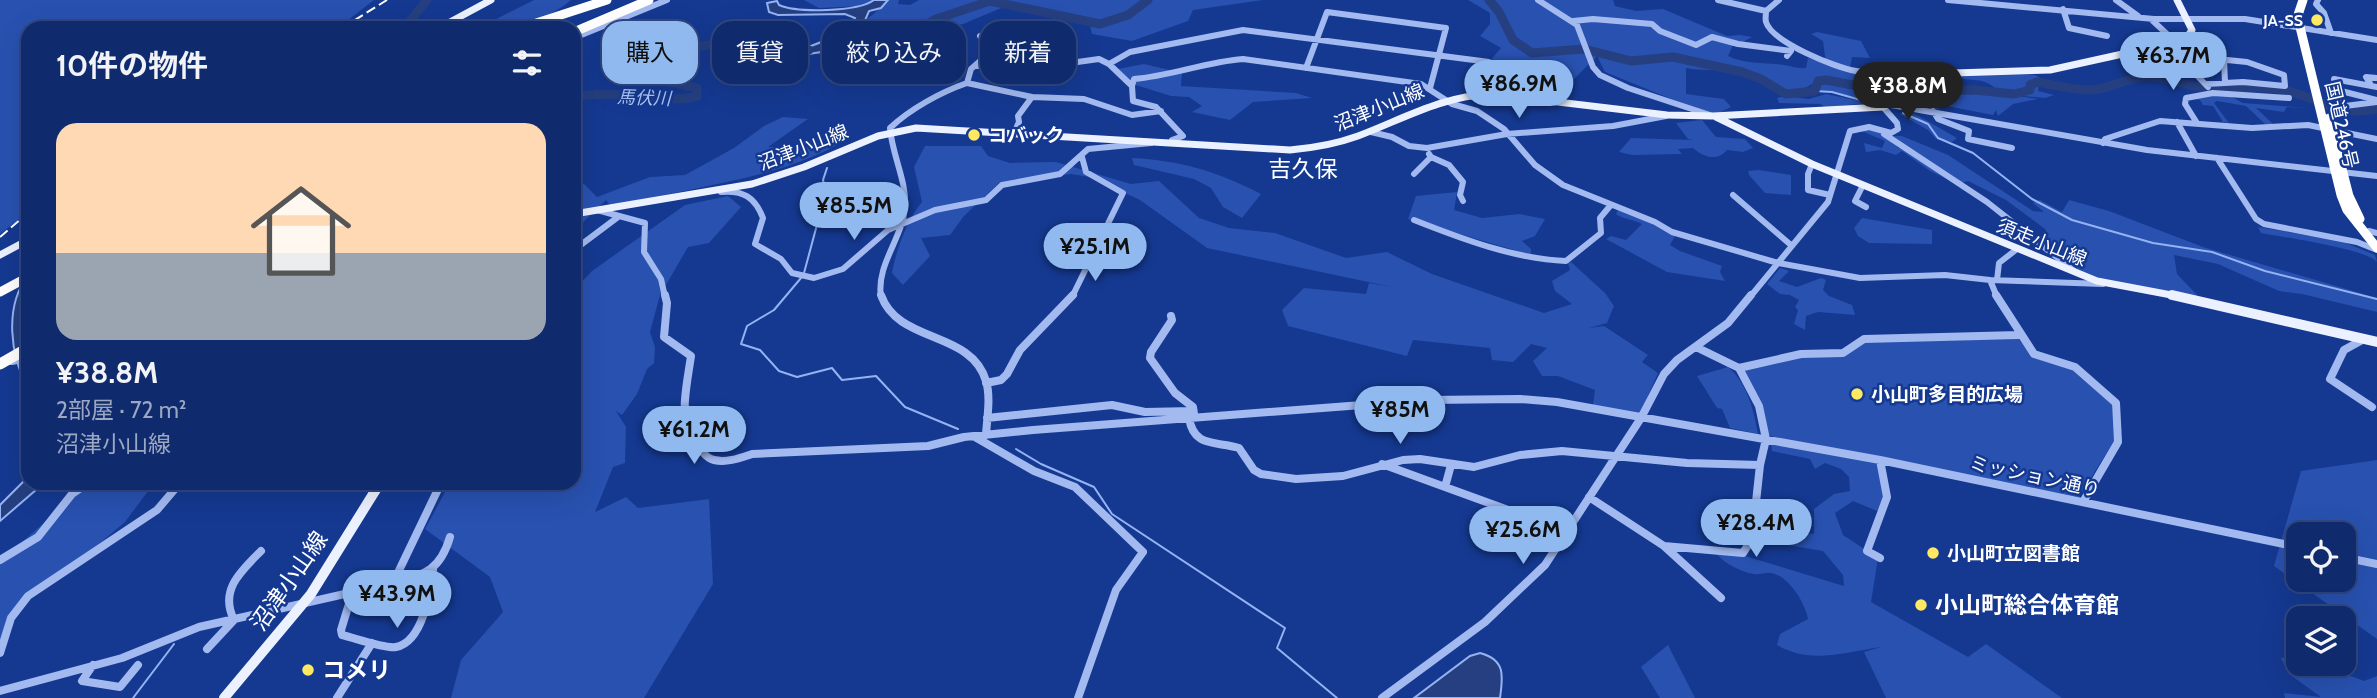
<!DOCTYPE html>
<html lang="ja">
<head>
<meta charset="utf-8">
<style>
	:root { --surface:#102b6d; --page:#1e3775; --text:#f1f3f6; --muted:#9ca7c2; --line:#304780; --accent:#90b9f0 }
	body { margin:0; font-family:Cabin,"Noto Sans JP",sans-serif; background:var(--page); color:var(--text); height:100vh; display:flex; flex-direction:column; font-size:26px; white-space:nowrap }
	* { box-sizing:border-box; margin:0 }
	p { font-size:23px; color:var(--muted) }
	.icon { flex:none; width:38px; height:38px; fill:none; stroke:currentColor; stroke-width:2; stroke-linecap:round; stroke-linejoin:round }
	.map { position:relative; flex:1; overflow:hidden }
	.details { position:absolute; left:21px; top:21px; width:560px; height:469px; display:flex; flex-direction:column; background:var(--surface); border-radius:21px; box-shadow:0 7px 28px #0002,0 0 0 2px var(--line) }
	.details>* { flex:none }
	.hud { position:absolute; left:602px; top:21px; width:665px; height:63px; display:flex; gap:14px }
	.tools { position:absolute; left:2286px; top:522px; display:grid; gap:14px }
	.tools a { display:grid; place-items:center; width:70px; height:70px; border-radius:14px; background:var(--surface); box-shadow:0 7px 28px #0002,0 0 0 2px var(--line); font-size:35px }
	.price { position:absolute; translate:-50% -60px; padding:0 16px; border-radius:24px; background:var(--accent); color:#111; font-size:23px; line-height:46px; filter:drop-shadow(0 2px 4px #0008) }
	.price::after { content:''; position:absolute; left:50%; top:42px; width:21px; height:16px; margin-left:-10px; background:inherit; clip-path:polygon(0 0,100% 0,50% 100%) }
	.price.active { background:#222; color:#fff }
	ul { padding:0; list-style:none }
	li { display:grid; align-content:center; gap:14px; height:371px; padding:0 35px }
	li+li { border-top:2px solid var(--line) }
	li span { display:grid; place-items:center; height:217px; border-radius:21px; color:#555 }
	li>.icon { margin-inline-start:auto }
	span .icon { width:126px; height:126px; fill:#fffc; stroke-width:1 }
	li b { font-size:30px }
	h2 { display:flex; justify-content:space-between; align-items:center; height:84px; padding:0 35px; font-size:30px }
	.pill { padding:0 24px; border-radius:21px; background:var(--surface); box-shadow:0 7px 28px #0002,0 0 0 2px var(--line); font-size:24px; line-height:63px }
	.pill.active { background:var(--accent); color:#111 }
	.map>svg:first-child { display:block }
	.green { fill:#2851b0; fill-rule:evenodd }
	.water { fill:#253f81; stroke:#95b3f3; stroke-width:2 }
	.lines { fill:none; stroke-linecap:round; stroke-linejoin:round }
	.stream { stroke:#95b3f3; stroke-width:2 }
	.river { stroke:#253f81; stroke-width:9 }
	.minor-far1 { stroke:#a3baf1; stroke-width:6 }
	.minor { stroke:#a3baf1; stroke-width:8 }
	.major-far1 { stroke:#ecf1ff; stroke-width:7 }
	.major { stroke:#ecf1ff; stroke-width:10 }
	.highway-far1 { stroke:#fff; stroke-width:9 }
	.highway { stroke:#fff; stroke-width:11 }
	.rail { stroke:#fff; stroke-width:2; stroke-dasharray:10 4.5; stroke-linecap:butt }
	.poi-dot { fill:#ffe962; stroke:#153991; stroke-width:2.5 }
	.labels { text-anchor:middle; stroke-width:5; stroke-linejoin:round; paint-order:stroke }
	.far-poi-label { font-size:16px; font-weight:bold; fill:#fff; stroke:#153991; text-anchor:end }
	.far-water-label { font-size:18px; font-style:italic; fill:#afc5f8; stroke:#153991 }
	.street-label { font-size:19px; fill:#fff; stroke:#153991 }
	.poi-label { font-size:19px; font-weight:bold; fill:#fff; stroke:#153991; text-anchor:start }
	.quarter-label { font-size:23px; fill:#fff; stroke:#153991 }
	.near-street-label { font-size:23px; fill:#fff; stroke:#153991 }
	.near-poi-label { font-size:23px; font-weight:bold; fill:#fff; stroke:#153991; text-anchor:start }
</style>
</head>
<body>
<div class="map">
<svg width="2377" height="698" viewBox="0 0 2377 698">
	<rect width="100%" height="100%" fill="#153991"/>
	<path class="green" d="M0 0H374L347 21 238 28H28V212L0 234Z
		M534 0H571C546 22 510 28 478 28Z
		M804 0H899L898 4 910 5 919 0H1263L1193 10 1188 21 1132 41 1092 34 1088 18 1011 4 963 24 874 43 840 42 884 5 819 8Z
		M1468 0H1613L1615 6 1636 11 1663 9 1727 36 1740 35 1752 37 1739 44 1712 37 1707 38 1706 41 1711 38 1733 45 1728 56C1747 65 1764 62 1784 65 1792 66 1797 69 1806 68L1808 58 1826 63 1823 41 1811 34 1817 32 1861 41 1870 58 1852 57 1850 68 1829 64 1858 74 1899 73 1898 90 1886 91 1892 92 1890 96 1877 103 1819 90 1820 82 1831 80C1812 78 1804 95 1785 92 1773 91 1767 81 1757 77 1735 68 1708 72 1686 68V94L1724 99 1731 107 1713 116 1605 72 1598 58 1604 49 1559 94 1542 84 1531 89 1513 73 1489 62 1501 48 1480 36 1490 24V13Z
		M1144 64 1182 73 1181 86 1296 93 1312 98 1253 102 1230 120 1192 112 1202 106 1189 97 1171 96 1126 82 1118 69Z
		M1986 74 2035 75 2040 78 2027 84 2039 85 2038 91 2054 95 2045 98 2012 95 2038 99 2013 104 1998 116 1996 110 1993 115 1942 105 1938 110 1899 104 1911 92 1910 87 1995 88C1979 75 1969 84 1956 75Z
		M1826 94 1869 103 1826 107 1820 104 1779 103 1777 98 1785 96 1809 99Z
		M2215 94 2228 95 2243 103 2307 108 2287 107 2284 112 2256 108 2273 124H2265L2246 106 2217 101 2214 103 2229 123 2223 122 2213 106 2203 105 2200 100 2192 98Z
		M1905 112 1915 114 1957 138 1952 142 1936 139 1928 130 1900 114Z
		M783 117 808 119 768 147 837 145C791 170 741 179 689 190 663 195 637 201 610 205L606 200 578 227 574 237V188L584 184 597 197 650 177 685 175 734 148 764 126Z
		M1702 120 1716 137 1745 139 1753 148 1743 152 1727 150C1717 162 1703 157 1693 148L1678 149 1682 154 1632 155 1619 152 1631 138 1694 140 1688 139 1676 123Z
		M1857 129 1878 131 1900 149 1891 136H1902L1948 155 2033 211 2044 212 2033 203 2040 200 2062 212 2069 200 2109 211 2203 247 2377 298V312L2302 294 2279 291 2218 264 2174 255 2177 274 2198 296 2111 283 2080 272 2045 246 2044 238 2048 235 2045 229 2006 200 1968 181 1957 184 1930 171 1902 151 1896 155 1880 150 1866 152 1864 143 1882 148 1885 141Z
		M925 146H981L988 156 1010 163 1056 162 1131 184 1159 181 1199 218 1229 228 1275 233 1346 258 1387 252 1432 274 1544 313 1572 304 1555 291 1552 281 1570 270 1568 263 1571 262 1605 293 1614 306 1607 323 1589 328 1604 326 1648 355 1642 362 1658 373 1638 418 1593 405 1595 390 1558 376H1542L1533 361 1547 348 1531 344 1513 362 1492 360 1490 348 1413 340 1407 356 1288 326 1282 310 1304 288 1366 294 1369 283 1392 287 1207 248 1140 200 1090 177 1071 174 999 183 964 216 950 235 921 238 930 256 903 285 892 273C896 251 907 219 922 202L914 167Z
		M1132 158C1179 160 1219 172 1261 194L1242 218 1223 207 1211 188 1194 179 1134 165Z
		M1758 170 1791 175V195L1765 193 1749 175 1748 171Z
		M1457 192 1454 210 1482 218 1519 214 1545 219 1535 236 1522 241 1531 249V255L1408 219 1416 196Z
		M728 196 741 207 709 243 688 247 660 295 650 332 655 347 654 363 647 369 637 394 622 415 616 411 626 427 625 463 613 467 595 512 626 497 638 508 709 499 713 584 644 698H451L461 660 503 612 490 577 425 529 450 483H574V290L592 271 685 205Z
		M1618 210 1647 221 1675 236 1670 245 1680 251 1722 266 1720 272 1725 281 1667 272 1606 239 1611 236 1626 240 1642 224C1634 219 1624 220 1616 214Z
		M1862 218 1932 230V244L1869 243 1858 236 1854 228Z
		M2258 227 2341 241 2375 255 2377 262C2367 249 2282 237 2261 233Z
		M1780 268 1789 271 1779 281 1797 287 1821 278 1826 280 1823 290 1829 296 1852 305 1855 315 1818 312 1806 316 1805 330 1794 324 1798 310 1795 307 1799 300 1790 295 1780 294 1767 284Z
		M2019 339 2032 355 2073 368 2112 403 2114 441 2079 497 1770 436 1744 372 1745 369 1807 356 1845 355 1865 342Z
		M1728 367C1747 383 1754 410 1758 434L1730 428 1722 409 1717 408 1697 376Z
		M1771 441 1881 462 1889 491 1877 511 1853 501 1835 513 1843 535 1878 558 1871 602 1968 657 1986 644 2062 698H1886L1864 652 1881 647C1845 652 1810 665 1777 645L1780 634 1808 619C1805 603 1789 576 1771 573 1766 572 1760 575 1754 574 1741 572 1723 563 1716 553H1735L1844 586 1843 575 1823 551 1752 539 1754 527 1814 534V509L1834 494 1850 491 1849 477 1841 469 1825 463 1815 469 1810 459 1772 451Z
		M2377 460V639L2274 566 2301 471ZM2298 534H2343V579H2298Z
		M90 483H154L125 522 67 571 24 601 0 647V561Z
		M1668 645 1695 698H1660L1641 667Z
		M2298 657V663H2316L2364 681 2377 676V698H2285L2284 693 2321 697 2289 674 2281 658Z"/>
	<path class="water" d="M874 0H888L881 8 869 11 863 25 829 44 844 46 841 49 795 56 796 50C812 47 848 33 855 18L845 14 778 15 769 12 767 3 777 1 779 5C797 13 858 12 874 0Z
		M28 275V389C10 355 4 307 28 275Z
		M28 477V483H44L0 521V505Z
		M1480 653C1506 660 1503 676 1500 698H1414L1470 656Z"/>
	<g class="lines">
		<path class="stream" d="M1815 91 1832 92 1875 104
			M1903 113 1928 124 1938 138 1973 153 2032 199 2072 220 2153 243 2212 252 2265 271 2377 299
			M804 273 818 221 830 205 823 180 827 168
			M801 278 774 310 747 326 741 344 760 350 779 371 797 377 832 368 842 380 876 376 905 407 958 429
			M1016 449 1041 464 1094 487 1112 514 1285 628 1277 648 1337 698
			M133 698 174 644"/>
		<path class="river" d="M1489 0 1499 12 1513 40 1532 53 1584 49 1631 61 1673 57 1742 72 1761 79 1786 94 1815 91 1818 81 1826 80 1885 91 1975 90 2014 94 2030 90V85L2037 82C2054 85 2073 90 2090 90 2107 90 2125 79 2142 77 2165 75 2183 85 2205 88 2235 91 2263 83 2295 93 2329 104 2338 116 2377 109
			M404 28 427 0
			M832 45 864 49 890 46 936 19 990 1 1100 24 1128 15 1148 0
			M574 96C593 95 612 93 630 95 654 96 674 103 697 96V88L652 78 650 63C680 46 721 40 756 46 774 49 790 55 809 50"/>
		<path class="minor-far1" d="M1538 0 1577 25 1593 67 1600 75 1628 88 1710 115
			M1718 0 1766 11 1779 0
			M1948 0 2154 19H2245L2377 40
			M2116 0 2138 16
			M2318 0 2316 4 2324 13 2331 33
			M2063 9 2069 28 2107 36
			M1766 11C1766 15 1765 19 1766 22 1772 42 1836 68 1856 71 1875 74 1892 71 1910 78
			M2152 20 2187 53 2185 63 2208 87
			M1573 21 1593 19 1652 24 1660 31 1696 45 1712 37 1738 44 1791 51 1787 56
			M980 36 988 45V54L971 69 967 83 1032 97 1018 116 1019 122 1014 133
			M574 38 667 0
			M2188 56 2247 62 2284 75 2285 86 2243 82 2206 84
			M2224 60 2225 83
			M975 66 1063 64 1099 59 1109 64
			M1306 68 1327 12 1446 28 1430 88
			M2371 85 2366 77 2377 78
			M1132 86 1134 79C1171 76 1205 62 1243 59L1421 84 1452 104 1477 111 1504 129 1535 165 1563 185 1655 222 1672 232 1778 263 1860 278 1945 275 1990 280 2103 284
			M2377 87 2334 79 2339 102 2345 106 2377 102
			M2337 90 2377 100
			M1032 97 1084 99 1132 115 1161 111
			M1891 105 2147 150 2377 176
			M1933 111 1938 119 1969 131 1968 139 2012 148
			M2177 122 2196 156
			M2197 123 2185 104 2186 98 2213 93 2289 98
			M1371 132 1392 137 1409 146 1427 148 1507 134 1613 126 1666 116
			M1884 134 1987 202 2073 270
			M1172 140 1183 136 1156 107 1133 101 1132 86 1109 64 1130 52 1243 30 1489 62 1515 78 1536 101
			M2103 143 2105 139 2160 121 2252 128 2308 125 2377 139
			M1431 157 1449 165 1463 182 1460 195 1463 201
			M2217 158 2256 219 2264 224 2357 242 2377 250
			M1812 164 1808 174V190L1830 195
			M1414 174 1431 157 1429 154
			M1863 185 1855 201 1866 207
			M721 192C743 190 755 197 763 218L755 244 781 259 792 273 814 278 843 269 888 230 935 210 986 200 1002 185 1060 174 1088 149 1151 143
			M1733 195 1792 246
			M597 210 645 223 644 252 661 279 665 297
			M1414 220C1462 239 1515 259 1566 261L1601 233 1600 218 1610 206
			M2369 231 2377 233
			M574 250 618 217
			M1990 280 1997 297
			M1997 280 1999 263 2017 249
			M881 297C876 265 902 239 905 208 907 181 892 155 890 128 910 109 941 92 967 83
			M1072 297 1123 193 1086 172 1082 157
			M1750 297 1828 202 1850 131 1869 127 1891 133 1898 129 1897 123 1883 107"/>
		<path class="minor" d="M665 295 667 303 664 337 691 356C689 370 686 385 685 400 683 416 697 456 714 460 727 463 740 458 752 454L928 446 964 437 1033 430 1428 400 1520 399 1557 402 1880 460 2298 547
			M881 295C898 344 971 330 986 381 991 397 987 418 986 435
			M1996 295 2034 354 2075 367 2116 403 2118 442 2083 502
			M1171 316 1172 320 1151 352 1150 358 1175 393 1193 407 1194 414
			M2364 339 2344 350 2330 379 2372 407
			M12 361 28 357
			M1739 368 1801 354 1843 353 1864 339 2019 335
			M986 383 1001 380 1007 374 1020 350 1073 295
			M987 418 1112 405 1145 412 1193 411
			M1189 418C1194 448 1215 441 1239 448L1254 470 1261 474 1296 479 1343 476 1403 460 1420 459 1474 467 1520 455 1562 451 1687 463 1760 465
			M975 437 1034 471 1075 487 1143 552 1116 590 1078 698
			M1880 460 1887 497 1867 551 1880 558
			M1382 464 1445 487
			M1451 465 1445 487 1566 531
			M1589 497 1664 546 1721 598
			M1664 546 1743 553 1752 539 1760 465 1766 439 1759 406 1739 368 1696 347
			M2343 557 2377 564
			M0 560 38 537 72 494 88 483
			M393 583C425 574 440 571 450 537
			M352 594 341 630 342 635C355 638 385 649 396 647 423 642 430 592 433 570
			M207 649 234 620C219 590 241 571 261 551
			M0 653 11 618 28 596 157 510 180 483
			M93 665 82 681 120 687 138 665
			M0 691 122 658 199 627 393 583 441 483
			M337 698 372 643
			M1382 698 1485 622 1545 565 1641 418 1664 374 1677 360 1728 323 1751 295"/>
		<path class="major-far1" d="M439 28 491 0
			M1716 117 1812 164 2097 281 2182 297
			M574 214 752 184 804 167 878 136 916 128 1290 150C1313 148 1336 144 1358 136 1403 119 1442 96 1491 94L1667 115 1713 116 1883 107C1900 99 1904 81 1921 74L2050 70 2177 42 2187 37 2192 30 2177 0
			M0 255 28 240"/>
		<path class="major" d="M2172 295 2377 342
			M224 698 311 594 380 483"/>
		<path class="highway-far1" d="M2303 0 2298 15 2300 27 2341 195 2347 210 2377 248
			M521 28 607 0
			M574 32 649 0
			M2329 118 2349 196 2360 219
			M0 292 28 277"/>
		<path class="highway" d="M0 364 28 348"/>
		<path class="rail" d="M342 28 387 0
			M0 237 28 213"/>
	</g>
	<g class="poi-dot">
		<circle cx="2317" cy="20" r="7"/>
		<circle cx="974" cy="135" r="7"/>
		<circle cx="1857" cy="394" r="7"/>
		<circle cx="1933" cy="553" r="7"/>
		<circle cx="1921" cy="605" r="7"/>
		<circle cx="308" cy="670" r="7"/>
	</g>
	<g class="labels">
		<g class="far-poi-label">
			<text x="2303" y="26">JA-SS</text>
		</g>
		<g class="far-water-label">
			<text transform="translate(644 98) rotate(2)" y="6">馬伏川</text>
		</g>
		<g class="street-label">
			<text transform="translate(1379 107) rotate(-22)" y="7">沼津小山線</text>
			<text transform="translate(2342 125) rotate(77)" y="7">国道246号</text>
			<text transform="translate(803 147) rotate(-21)" y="7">沼津小山線</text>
			<text transform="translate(2042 242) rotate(22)" y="7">須走小山線</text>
			<text transform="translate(2035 476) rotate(12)" y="7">ミッション通り</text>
		</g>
		<g class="poi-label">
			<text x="988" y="142">コバック</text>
			<text x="1871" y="401">小山町多目的広場</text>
			<text x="1947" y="560">小山町立図書館</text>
		</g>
		<g class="quarter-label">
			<text x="1303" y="177">吉久保</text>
		</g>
		<g class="near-street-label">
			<text transform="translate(289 581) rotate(-55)" y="8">沼津小山線</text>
		</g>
		<g class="near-poi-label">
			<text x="1935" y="613">小山町総合体育館</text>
			<text x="322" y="678">コメリ</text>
		</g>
	</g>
</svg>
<div class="tools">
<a><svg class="icon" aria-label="locate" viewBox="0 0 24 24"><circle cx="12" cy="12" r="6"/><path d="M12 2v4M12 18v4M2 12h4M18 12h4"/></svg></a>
<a><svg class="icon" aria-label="layers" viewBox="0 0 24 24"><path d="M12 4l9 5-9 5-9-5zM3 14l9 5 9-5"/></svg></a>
</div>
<b class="price" style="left:2173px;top:92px">¥63.7M</b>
<b class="price" style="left:1519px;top:120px">¥86.9M</b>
<b class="price active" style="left:1908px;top:122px">¥38.8M</b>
<b class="price" style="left:854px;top:242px">¥85.5M</b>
<b class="price" style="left:1095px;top:283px">¥25.1M</b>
<b class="price" style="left:1400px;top:446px">¥85M</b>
<b class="price" style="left:694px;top:466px">¥61.2M</b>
<b class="price" style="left:1756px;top:559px">¥28.4M</b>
<b class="price" style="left:1523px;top:566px">¥25.6M</b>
<b class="price" style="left:397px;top:630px">¥43.9M</b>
<div class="hud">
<a class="pill active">購入</a>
<a class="pill">賃貸</a>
<a class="pill">絞り込み</a>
<a class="pill">新着</a>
</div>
<section class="details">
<h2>10件の物件<svg class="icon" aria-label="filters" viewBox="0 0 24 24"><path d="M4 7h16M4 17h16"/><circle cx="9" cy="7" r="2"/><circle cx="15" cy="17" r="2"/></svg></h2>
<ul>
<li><span style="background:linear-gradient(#ffd9b3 60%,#9aa5b1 0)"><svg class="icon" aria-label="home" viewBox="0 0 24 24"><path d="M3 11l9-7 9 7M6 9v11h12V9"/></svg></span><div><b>¥38.8M</b><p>2部屋 · 72 m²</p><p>沼津小山線</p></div></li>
</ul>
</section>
</div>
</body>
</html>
